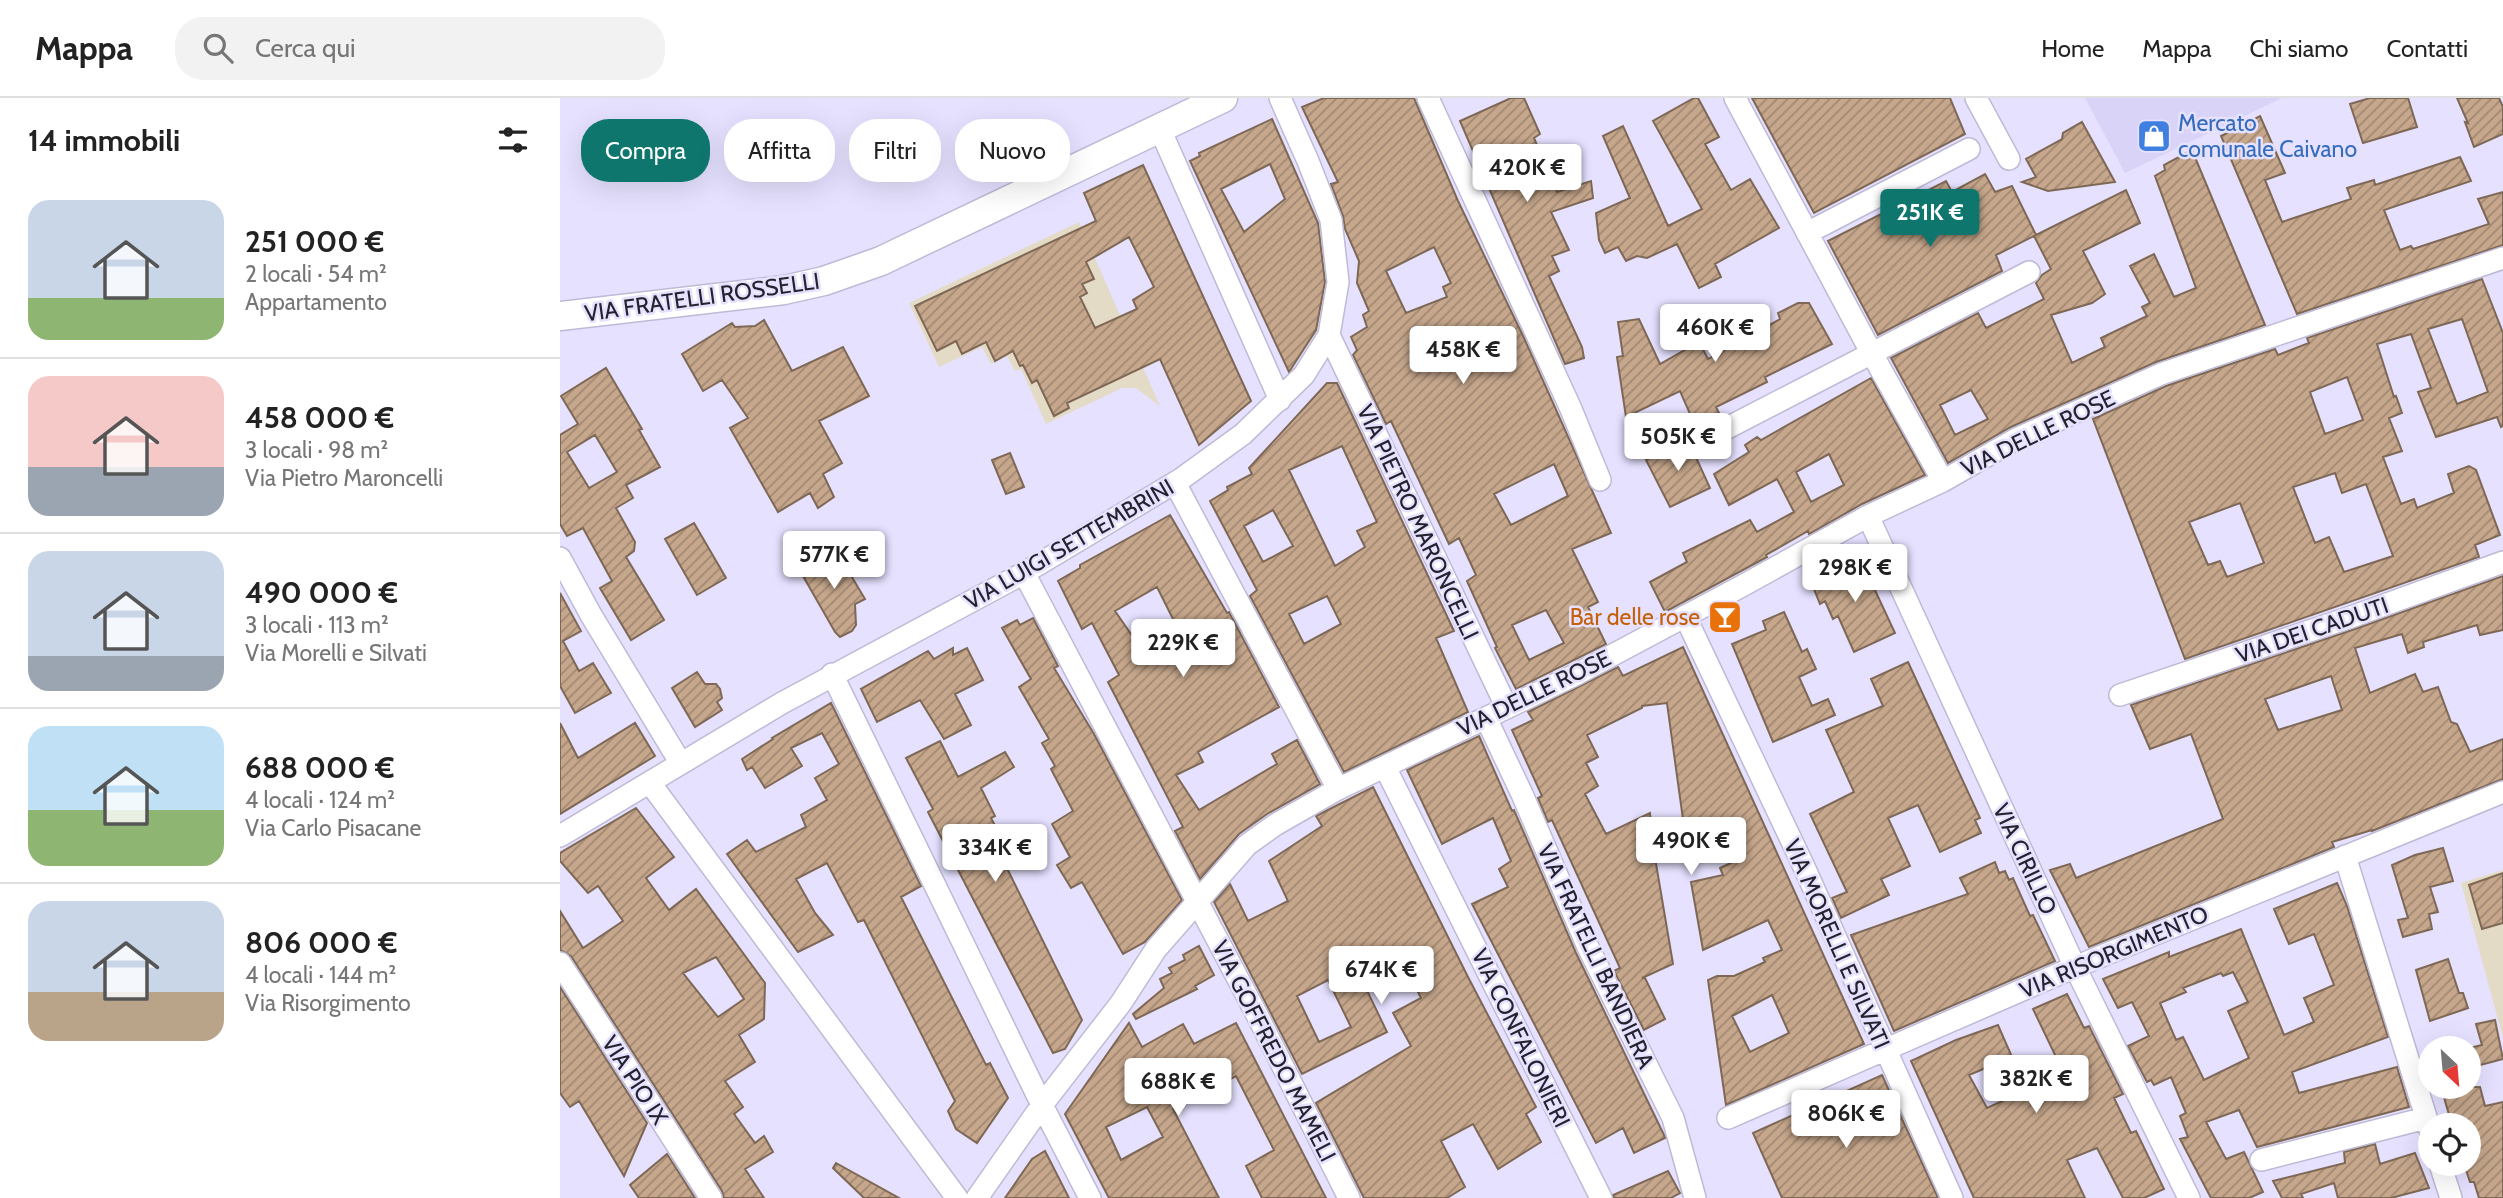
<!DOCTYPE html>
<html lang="it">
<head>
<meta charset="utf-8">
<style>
	:root { --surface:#fff; --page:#f2f2f2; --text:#222; --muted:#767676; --line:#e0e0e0; --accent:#0f766e }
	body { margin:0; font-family:Cabin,sans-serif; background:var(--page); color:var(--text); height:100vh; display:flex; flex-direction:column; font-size:26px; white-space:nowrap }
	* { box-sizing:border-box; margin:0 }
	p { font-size:23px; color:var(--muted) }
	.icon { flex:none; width:38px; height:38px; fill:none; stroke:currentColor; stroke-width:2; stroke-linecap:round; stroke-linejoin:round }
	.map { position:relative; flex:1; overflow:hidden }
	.panel { display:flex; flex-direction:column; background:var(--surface); width:560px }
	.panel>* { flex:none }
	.hud { position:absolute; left:21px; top:21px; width:665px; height:63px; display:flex; gap:14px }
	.needle { width:46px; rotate:154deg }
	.fabs { position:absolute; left:1858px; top:938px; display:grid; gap:14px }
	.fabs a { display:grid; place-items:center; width:63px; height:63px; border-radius:50%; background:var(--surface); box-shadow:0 7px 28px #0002; font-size:35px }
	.price { position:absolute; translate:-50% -60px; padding:0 16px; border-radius:7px; background:#fff; color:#222; font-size:23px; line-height:46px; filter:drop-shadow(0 2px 4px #0008) }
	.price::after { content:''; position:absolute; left:50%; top:42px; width:21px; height:16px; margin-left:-10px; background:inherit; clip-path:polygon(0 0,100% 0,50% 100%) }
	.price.active { background:var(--accent); color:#fff }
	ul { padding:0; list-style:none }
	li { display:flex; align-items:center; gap:21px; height:175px; padding:0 28px }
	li+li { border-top:2px solid var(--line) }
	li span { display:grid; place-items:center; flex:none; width:196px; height:140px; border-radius:21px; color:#555 }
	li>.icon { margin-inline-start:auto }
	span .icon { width:84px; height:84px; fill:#fffc; stroke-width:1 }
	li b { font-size:30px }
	h2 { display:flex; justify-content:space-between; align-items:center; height:84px; padding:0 28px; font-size:30px }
	.chip { padding:0 24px; border-radius:28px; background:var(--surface); box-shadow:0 7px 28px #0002; font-size:24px; line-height:63px }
	.chip.active { background:var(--accent); color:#fff }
	header { display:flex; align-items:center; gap:42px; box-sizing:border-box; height:98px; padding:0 35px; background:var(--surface); border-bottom:2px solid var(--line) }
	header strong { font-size:33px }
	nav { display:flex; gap:38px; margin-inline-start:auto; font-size:24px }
	.search { width:490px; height:63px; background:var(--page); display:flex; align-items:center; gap:18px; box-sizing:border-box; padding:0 24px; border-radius:28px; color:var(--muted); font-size:26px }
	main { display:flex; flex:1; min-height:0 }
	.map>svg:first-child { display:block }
	.built { fill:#d9d3f8 }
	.education { fill:#e4dbc6 }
	.building { fill:url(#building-hatch); stroke:#7e6855; stroke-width:2; fill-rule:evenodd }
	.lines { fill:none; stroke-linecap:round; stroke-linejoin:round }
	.minor-casing { stroke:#bebad6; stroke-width:24 }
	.secondary-casing { stroke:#bebad6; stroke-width:31 }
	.minor { stroke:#fff; stroke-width:21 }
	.secondary { stroke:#fff; stroke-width:28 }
	.labels { text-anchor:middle; stroke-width:5; stroke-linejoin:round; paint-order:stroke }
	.shop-label { font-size:23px; fill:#366cbe; stroke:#e5e1ff; text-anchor:start }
	.street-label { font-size:23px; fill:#24222d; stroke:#e5e1ff }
	.food-label { font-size:23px; fill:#c56008; stroke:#e5e1ff; text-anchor:end }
</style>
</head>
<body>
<header>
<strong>Mappa</strong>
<div class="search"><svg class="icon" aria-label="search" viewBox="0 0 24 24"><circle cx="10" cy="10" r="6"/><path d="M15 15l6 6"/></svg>Cerca qui</div>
<nav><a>Home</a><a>Mappa</a><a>Chi siamo</a><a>Contatti</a></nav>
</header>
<main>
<section class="panel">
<h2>14 immobili<svg class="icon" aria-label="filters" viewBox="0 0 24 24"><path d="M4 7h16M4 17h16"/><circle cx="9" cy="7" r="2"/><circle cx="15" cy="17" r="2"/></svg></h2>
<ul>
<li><span style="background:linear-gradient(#c9d6e8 70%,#8fb573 0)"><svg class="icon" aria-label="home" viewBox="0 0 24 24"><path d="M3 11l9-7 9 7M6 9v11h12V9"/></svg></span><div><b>251 000 €</b><p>2 locali · 54 m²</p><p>Appartamento</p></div></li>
<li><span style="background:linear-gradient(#f6c9c9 65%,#9aa5b1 0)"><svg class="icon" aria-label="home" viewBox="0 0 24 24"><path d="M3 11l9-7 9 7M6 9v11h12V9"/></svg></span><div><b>458 000 €</b><p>3 locali · 98 m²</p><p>Via Pietro Maroncelli</p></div></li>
<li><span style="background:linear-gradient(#c9d6e8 75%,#9aa5b1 0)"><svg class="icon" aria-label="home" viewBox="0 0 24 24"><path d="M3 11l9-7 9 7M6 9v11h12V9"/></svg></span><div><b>490 000 €</b><p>3 locali · 113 m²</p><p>Via Morelli e Silvati</p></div></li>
<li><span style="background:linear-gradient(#bfe0f5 60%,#8fb573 0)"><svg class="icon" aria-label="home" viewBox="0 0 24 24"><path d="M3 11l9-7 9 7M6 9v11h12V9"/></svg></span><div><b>688 000 €</b><p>4 locali · 124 m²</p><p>Via Carlo Pisacane</p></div></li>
<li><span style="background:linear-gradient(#c9d6e8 65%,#b9a48a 0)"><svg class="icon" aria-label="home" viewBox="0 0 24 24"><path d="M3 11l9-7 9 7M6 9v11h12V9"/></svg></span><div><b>806 000 €</b><p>4 locali · 144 m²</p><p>Via Risorgimento</p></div></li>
</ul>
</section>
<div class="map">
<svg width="1943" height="1100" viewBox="0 0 1943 1100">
	<defs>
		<pattern id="building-hatch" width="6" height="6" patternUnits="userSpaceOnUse" patternTransform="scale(1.75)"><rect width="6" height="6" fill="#c6a78c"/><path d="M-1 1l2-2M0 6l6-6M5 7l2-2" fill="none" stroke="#a18873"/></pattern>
	</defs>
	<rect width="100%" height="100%" fill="#e5e1ff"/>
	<path class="built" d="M1525 0H1722L1565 75Z"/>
	<path class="education" d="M519 124 600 308 576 290H562L486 326 461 271 455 273 447 258 431 266 422 249 379 269 349 205Z
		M1943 772V940L1901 785Z"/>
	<path class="building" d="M764 0H854L898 103 964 240 1051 435 1012 451 1038 504 1028 509 1046 546 956 591 935 550 937 549 907 483 916 477 899 440 889 446 831 323 826 326 793 257 797 252 791 239 807 229 803 217 809 213 797 185 799 163 785 131 783 118 771 86 778 84 742 9ZM874 149 891 185 883 189 887 199 846 215 826 173ZM994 366 1008 398 951 427 934 396ZM986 512 1004 545 969 562 952 527Z
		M951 0H964L980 36 974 40 997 94 1031 83 1033 100 991 114 1009 152 992 158 999 173 989 178 1022 249 1024 260 1005 266 900 23Z
		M1134 0H1138L1159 39 1145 46 1171 92 1190 81 1219 130 1155 166 1161 179 1139 190 1117 146 1087 160 1077 158 1066 163 1058 149 1045 155 1039 142 1036 115 1070 100 1043 38 1063 28 1108 128 1142 111 1093 23Z
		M1192 0H1390L1405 36 1254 115Z
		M1810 0H1848L1857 29 1803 45 1790 6Z
		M1897 0H1939L1943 9V36L1914 49 1905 24 1908 25Z
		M1700 18 1725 75 1705 82 1722 124 1791 101 1787 90 1814 82 1815 87 1900 59 1911 83 1824 112 1840 152 1851 148 1853 151 1929 126 1918 101 1943 94V147L1737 216 1661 38Z
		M712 21 758 125 765 184 756 232 729 274 630 63 640 58 639 55ZM710 66 725 101 684 134 661 91Z
		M1522 24 1555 84 1488 93 1462 84 1476 79 1466 61 1502 41 1503 35Z
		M1632 52 1705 227 1596 264 1451 329 1388 365 1331 260 1418 215 1426 230 1484 201 1476 185 1482 177 1491 171 1474 138 1566 92 1580 125 1523 153 1545 196 1532 205 1491 217 1512 265 1545 249 1541 240 1587 218 1582 209 1590 205 1570 168 1594 156 1614 199 1636 190 1595 78 1605 72 1604 67ZM1411 292 1428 321 1395 337 1380 307Z
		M583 67 691 303 639 347 600 261 507 305 509 310 494 318 477 282 472 285 463 267 460 268 453 253 435 263 426 244 402 256 396 243 377 253 355 208 536 123 524 95ZM569 139 594 189 573 202 577 211 535 230 520 199 527 195 522 186 534 181 526 164Z
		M1425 76 1435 94 1452 88 1476 137 1436 157 1442 173 1318 237 1268 143 1386 83 1392 94Z
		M1922 181 1943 235V328L1941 329 1937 319 1876 339 1858 294 1871 290 1851 236 1817 246 1834 299 1836 298 1842 315 1829 320 1842 353 1823 359 1841 406 1854 401 1857 410 1894 395 1888 376 1909 368 1916 372 1940 437 1915 447 1919 459 1625 561 1533 321 1606 288 1715 251 1718 257 1749 245 1747 240ZM1902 221 1928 294 1897 306 1868 231ZM1787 279 1803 322 1765 336 1750 294ZM1775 375 1782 395 1806 386 1833 458 1784 474 1769 439 1755 445 1733 389ZM1680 405 1704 465 1667 479 1660 463 1648 467 1629 424Z
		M1238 205H1249L1272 246 1205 279 1207 284 1156 309 1159 315 1134 325 1120 293 1066 319 1057 259 1063 258 1058 224 1079 221 1100 266 1139 244 1148 261 1220 221 1218 215Z
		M204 222 232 273 283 249 309 298 259 323 282 365 263 376 274 399 258 410 250 395 218 414 170 330 188 320 162 282 143 293 122 256 172 225 175 229 195 228Z
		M46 270 82 331 79 332 100 369 66 387 73 400 56 410 75 444 74 453 66 459 104 522 71 542 40 490 52 483 23 430 7 438 0 426V337L18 326 1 298ZM35 337 57 374 29 390 7 354Z
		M1311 280 1365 377 1302 406 1249 436 1248 433 1206 457 1207 459 1105 514 1090 484 1127 464 1123 455 1190 422 1197 434 1234 414 1217 381 1169 407 1154 376 1189 354 1185 347 1197 339 1201 342ZM1269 356 1284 387 1251 404 1236 374Z
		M767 285H777L894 533 876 540 908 614 784 674 690 498 697 492 650 403 668 392 667 389 692 376 689 370ZM782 348 817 424 797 433 805 449 775 468 729 372ZM713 412 733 448 703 464 684 428ZM767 498 781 526 744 546 729 516Z
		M1127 341 1128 349 1134 355 1150 390 1110 409 1086 362Z
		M450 355 464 389 446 396 432 362Z
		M610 417 667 515 669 514 719 609 638 654 643 664 616 677 639 712 717 666 712 656 737 642 760 686 707 716 679 736 640 781 615 733 623 729 548 584 559 577 532 525 522 531 498 483 520 470V467ZM597 489 616 527 580 549 555 513Z
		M134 425 166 480 137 497 105 441Z
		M266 454 269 458 277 454 305 501 295 506 296 527 292 533 280 539 275 534 239 471Z
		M1300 460 1335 535 1294 554 1278 518 1273 521 1265 503 1260 506 1252 486 1260 482V479Z
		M1943 478V532L1920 537 1917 527 1863 544 1864 549 1848 555 1842 536 1795 550 1810 595 1855 576 1863 594 1878 589 1891 624 1897 626 1910 654 1943 641V681L1812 733V732L1772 744 1774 749 1529 849 1490 772 1510 766 1516 780 1663 721 1631 636 1590 651 1571 607 1795 531ZM1771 578 1782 612 1718 632 1705 601Z
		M0 495 21 533 3 543 19 573 33 565 51 595 15 615 0 588Z
		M1224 514 1242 554 1247 551 1256 571 1239 579 1252 608 1268 601 1275 617 1213 644 1172 546 1206 532 1203 523Z
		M473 520 498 568 494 570 534 636 622 802 585 844 563 856 522 784 511 790 497 767 510 759 492 726 513 713 491 671 495 668 482 645 489 641 459 589 471 581 442 530 457 522 460 527Z
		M1123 549 1304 946 1166 1007 1148 882 1157 878H1174L1205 864 1203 860 1222 852 1208 822 1143 852 1131 784 1163 777 1160 770 1173 764 1150 724 1125 736 1107 605 1082 608V610L1027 637 1038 659 1026 665 1038 688 1025 696 1046 736 1090 715 1092 742 1113 866 1082 880H1085L1105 921 1084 932 1054 873 1060 870 992 722 988 724 978 700 982 698 952 632 973 622 968 614 1058 569 1063 578ZM1212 897 1229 935 1190 954 1172 918Z
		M393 550V557L407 550 423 582 395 596 411 627 384 641 360 602 317 624 301 591 368 553 374 561Z
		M1348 564 1420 720 1415 722 1421 735 1380 754 1358 707 1328 720 1350 768 1321 781 1329 797 1281 820 1272 800 1287 794 1250 716 1294 694 1266 632 1323 608 1311 581Z
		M137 574 145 586H156L160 591 162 600 157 604 162 612 135 629 112 590Z
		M271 605 361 788 341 799 426 967 430 965 448 1000 417 1045 396 1031 388 1013 395 1003 304 822 298 824 267 765 236 781 255 815 273 837 238 854 167 756 187 742 196 754 246 729 241 717 267 702 255 680 279 666 262 635 231 650 242 668 205 690 192 669 187 672 182 661 213 641 212 640Z
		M0 625 18 660 75 625 95 658 0 716Z
		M919 638 952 713 954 712 1016 855 1104 1037 1105 1040 1074 1055 1063 1030 1036 1045 912 806 948 789 939 771 951 763 933 720 882 746 847 672Z
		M380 643 398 679 445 654 454 669 421 690 435 718 431 720 443 743 435 746 522 922 505 951 493 955 368 714 373 711 346 660Z
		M813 689 908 879 976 1009 966 1016 981 1044 938 1071 913 1026 881 1043 905 1089 887 1100H804L756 1005 851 948 833 915 861 900 842 861 802 882 827 934 742 976 654 804 670 786 688 823 728 803 709 763 762 728 756 718ZM768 882 791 929 759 944 737 898Z
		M76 710 114 759 86 780 109 812 136 791 205 885 204 921 179 937 195 964 165 983 183 1009 174 1016 195 1045 204 1038 213 1054 185 1071 204 1100H164L162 1093 11 858 0 852V813L23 850 63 823 38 788 28 795 0 763V755ZM156 859 184 901 158 919 123 875Z
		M1883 750 1893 783 1870 789 1878 814 1869 816 1872 831 1843 839 1838 822 1848 820 1832 767 1855 757Z
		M1435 764 1439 775 1445 773 1449 782 1453 780 1470 818 1473 817 1495 863 1334 933 1291 837 1408 796 1400 780Z
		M1943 775V825L1922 831 1909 787Z
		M1777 785 1787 808 1828 939 1732 974 1739 995 1837 969 1849 1009 1697 1049 1679 1012 1646 1024 1666 1061 1684 1054 1703 1094 1689 1100H1651L1620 1041 1628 1039 1620 1018 1626 1015 1611 979 1594 987 1591 982 1587 984 1568 948 1589 938 1572 904 1558 910 1543 881 1609 854V859L1681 831 1724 937 1754 924 1744 900 1774 887 1754 836 1729 846 1714 811ZM1673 874 1688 904 1668 913 1689 960 1644 982 1623 939 1616 942 1600 905 1626 894 1623 890 1661 875 1663 878Z
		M639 848 654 877 635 888 637 891 576 921 573 916 604 890 600 881 612 875 609 870 625 862 623 857Z
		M1888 861 1899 895H1903L1908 910 1870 923 1856 872Z
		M0 889 87 1025 64 1078 19 1003 10 1009 0 995Z
		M1507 896 1524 930 1529 928 1563 996 1554 1000 1571 1035 1576 1033 1604 1091 1584 1100H1563L1537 1050 1507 1062 1525 1100H1414L1351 963 1396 942 1438 927 1452 959 1409 977 1427 1010 1467 992 1461 976 1497 961 1473 911Z
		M1935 922 1943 961 1909 970V950L1922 947 1916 926Z
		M569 925 582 949 623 926 634 946 676 925 766 1100H702L686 1068 714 1052 676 978 613 1011 659 1100H549L505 1016ZM587 1009 603 1039 561 1062 546 1029Z
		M1322 977 1378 1100H1222L1193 1035Z
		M1881 989H1920L1925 1008 1943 1004V1100H1919L1914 1084H1910L1904 1066H1909V1027H1892Z
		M1815 1046 1820 1066 1855 1055 1869 1090 1831 1100H1778L1774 1085 1741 1096 1743 1100H1722L1713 1083 1785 1065 1784 1054Z
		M485 1053 509 1100H445L472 1061Z
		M107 1056 135 1100H79L70 1087Z
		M276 1065 339 1100H304L273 1070Z
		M1108 1073 1120 1095 1111 1100H1054L1053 1097Z"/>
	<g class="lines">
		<g class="minor-casing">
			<path id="minor" d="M868 0 1011 311 1040 382
				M1175 0 1311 254 1383 383
				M1416 0 1449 61
				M599 29 720 302
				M1247 135 1409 51
				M769 237 947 610
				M1140 344 1469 174
				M615 385 778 691
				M1308 418 1515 869 1629 1100
				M0 460 31 517 120 664
				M464 475 696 915 789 1100
				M1125 518 1245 771 1392 1100
				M272 576 482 1007 530 1100
				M1560 597 1791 519 1943 464
				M926 620 962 696 1028 849 1113 1020 1135 1100
				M825 669 1041 1100
				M90 685 397 1100
				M0 738 222 605 464 475 621 381 683 336 744 277 769 237 778 184 771 122 748 63 720 0
				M1785 758 1871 1035
				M0 865 151 1100
				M1168 1020 1515 869 1943 694
				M1701 1062 1866 1020
				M1880 1066 1891 1100
				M417 1100 482 1007 561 905 596 851 687 747 715 727 778 691 1017 576 1182 488 1308 418 1383 383 1456 341 1601 276 1943 160"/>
		</g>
		<g class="secondary-casing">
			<path id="secondary" d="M0 218 224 192 264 183 321 163 663 0"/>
		</g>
		<use href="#minor" class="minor"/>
		<use href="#secondary" class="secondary"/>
	</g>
	<defs>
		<g id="shop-square" transform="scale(1.75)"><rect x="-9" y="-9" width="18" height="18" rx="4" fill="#3f7fe0" stroke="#e5e1ff"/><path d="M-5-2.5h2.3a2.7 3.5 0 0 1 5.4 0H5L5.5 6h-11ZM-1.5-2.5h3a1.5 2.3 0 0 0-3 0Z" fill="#fff"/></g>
		<g id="bar-square" transform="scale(1.75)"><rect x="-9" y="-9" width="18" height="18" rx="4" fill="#e8710a" stroke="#e5e1ff"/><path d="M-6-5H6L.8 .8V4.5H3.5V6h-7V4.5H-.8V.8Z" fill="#fff"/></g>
	</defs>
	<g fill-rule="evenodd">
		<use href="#shop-square" x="1594" y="38"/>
		<use href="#bar-square" x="1165" y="519"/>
	</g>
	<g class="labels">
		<g class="shop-label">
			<text x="1618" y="33">Mercato<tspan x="1618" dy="26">comunale Caivano</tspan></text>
		</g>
		<g class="street-label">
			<text transform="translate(142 199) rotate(-8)" y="8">VIA FRATELLI ROSSELLI</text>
			<text transform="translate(1478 335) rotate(-26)" y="8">VIA DELLE ROSE</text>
			<text transform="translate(858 424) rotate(65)" y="8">VIA PIETRO MARONCELLI</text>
			<text transform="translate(509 446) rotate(-30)" y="8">VIA LUIGI SETTEMBRINI</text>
			<text transform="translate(1752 532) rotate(-19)" y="8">VIA DEI CADUTI</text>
			<text transform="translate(974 595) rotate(-26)" y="8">VIA DELLE ROSE</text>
			<text transform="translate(1465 761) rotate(65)" y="8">VIA CIRILLO</text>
			<text transform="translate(1277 846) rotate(66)" y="8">VIA MORELLI E SILVATI</text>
			<text transform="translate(1554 854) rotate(-23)" y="8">VIA RISORGIMENTO</text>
			<text transform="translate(1036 858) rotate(65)" y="8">VIA FRATELLI BANDIERA</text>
			<text transform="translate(961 940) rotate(64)" y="8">VIA CONFALONIERI</text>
			<text transform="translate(714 953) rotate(63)" y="8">VIA GOFFREDO MAMELI</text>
			<text transform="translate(75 982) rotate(57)" y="8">VIA PIO IX</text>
		</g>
		<g class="food-label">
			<text x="1140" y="527">Bar delle rose</text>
		</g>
	</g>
</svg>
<div class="fabs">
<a><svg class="needle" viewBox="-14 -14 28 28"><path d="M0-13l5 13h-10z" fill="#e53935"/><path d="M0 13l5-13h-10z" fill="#767676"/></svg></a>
<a><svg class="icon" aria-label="locate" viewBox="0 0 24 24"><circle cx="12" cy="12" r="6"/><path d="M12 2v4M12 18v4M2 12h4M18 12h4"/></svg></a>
</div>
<b class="price" style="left:967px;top:106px">420K €</b>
<b class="price active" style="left:1370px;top:151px">251K €</b>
<b class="price" style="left:1155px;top:266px">460K €</b>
<b class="price" style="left:903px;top:288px">458K €</b>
<b class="price" style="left:1118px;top:375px">505K €</b>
<b class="price" style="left:274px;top:493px">577K €</b>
<b class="price" style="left:1295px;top:506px">298K €</b>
<b class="price" style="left:623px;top:581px">229K €</b>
<b class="price" style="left:1131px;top:779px">490K €</b>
<b class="price" style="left:435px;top:786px">334K €</b>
<b class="price" style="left:821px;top:908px">674K €</b>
<b class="price" style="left:1476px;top:1017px">382K €</b>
<b class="price" style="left:618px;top:1020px">688K €</b>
<b class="price" style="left:1286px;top:1052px">806K €</b>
<div class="hud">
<a class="chip active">Compra</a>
<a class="chip">Affitta</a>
<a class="chip">Filtri</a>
<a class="chip">Nuovo</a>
</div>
</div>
</main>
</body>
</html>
